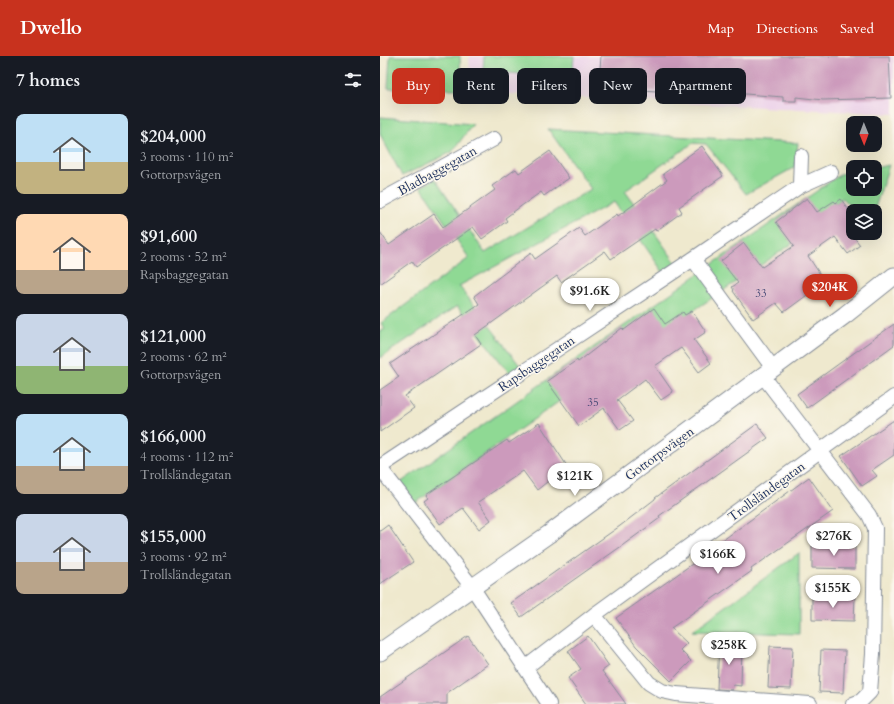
<!DOCTYPE html>
<html lang="en">
<head>
<meta charset="utf-8">
<style>
	:root { --surface:#171b24; --page:#20242c; --text:#f1f3f6; --muted:#9ea1a6; --accent:#c8321e }
	body { margin:0; font-family:Cardo,serif; background:var(--page); color:var(--text); height:100vh; display:flex; flex-direction:column; font-size:15px; white-space:nowrap }
	* { box-sizing:border-box; margin:0 }
	p { font-size:13px; color:var(--muted) }
	.icon { flex:none; width:22px; height:22px; fill:none; stroke:currentColor; stroke-width:2; stroke-linecap:round; stroke-linejoin:round }
	.map { position:relative; flex:1; overflow:hidden }
	.side { display:flex; flex-direction:column; background:var(--surface); width:380px }
	.side>* { flex:none }
	.banner { position:absolute; left:12px; top:12px; width:380px; height:36px; display:flex; gap:8px }
	.needle { width:26px; rotate:179deg }
	.buttons { position:absolute; left:466px; top:60px; display:grid; gap:8px }
	.buttons a { display:grid; place-items:center; width:36px; height:36px; border-radius:8px; background:var(--surface); box-shadow:0 4px 16px #0002; font-size:20px }
	.price { position:absolute; translate:-50% -34px; padding:0 9px; border-radius:14px; background:#fff; color:#222; font-size:13px; line-height:26px; filter:drop-shadow(0 1px 2px #0008) }
	.price::after { content:''; position:absolute; left:50%; top:24px; width:12px; height:9px; margin-left:-6px; background:inherit; clip-path:polygon(0 0,100% 0,50% 100%) }
	.price.selected { background:var(--accent); color:#fff }
	ul { padding:0; list-style:none }
	li { display:flex; align-items:center; gap:12px; height:100px; padding:0 16px }
	li span { display:grid; place-items:center; flex:none; width:112px; height:80px; border-radius:8px; color:#555 }
	li>.icon { margin-inline-start:auto }
	span .icon { width:48px; height:48px; fill:#fffc; stroke-width:1 }
	li b { font-size:17px }
	h2 { display:flex; justify-content:space-between; align-items:center; height:48px; padding:0 16px; font-size:17px }
	.pill { padding:0 14px; border-radius:8px; background:var(--surface); box-shadow:0 4px 16px #0002; font-size:14px; line-height:36px }
	.pill.selected { background:var(--accent); color:#fff }
	header { display:flex; align-items:center; gap:24px; box-sizing:border-box; height:56px; padding:0 20px; background:var(--accent); color:#fff }
	header strong { font-size:19px }
	nav { display:flex; gap:22px; margin-inline-start:auto; font-size:14px }
	main { display:flex; flex:1; min-height:0 }
	.map>svg:first-child { display:block }
	.built { fill:#ecd1ea }
	.green { fill:#8fd994; stroke:#558479 }
	.building { fill:#cc9abc }
	.lines { fill:none; stroke-linecap:round; stroke-linejoin:round }
	.minor-casing { stroke:#858c96; stroke-width:16 }
	.tertiary-casing { stroke:#858c96; stroke-width:19 }
	.minor { stroke:#fff; stroke-width:14 }
	.tertiary { stroke:#fff; stroke-width:17 }
	.labels { text-anchor:middle; stroke-width:3; stroke-linejoin:round; paint-order:stroke }
	.number-label { font-size:11px; fill:#474a76 }
	.street-label { font-size:13px; fill:#1b2f5e; stroke:#fbf7ec }
</style>
</head>
<body>
<header>
<strong>Dwello</strong>
<nav><a>Map</a><a>Directions</a><a>Saved</a></nav>
</header>
<main>
<section class="side">
<h2>7 homes<svg class="icon" aria-label="filters" viewBox="0 0 24 24"><path d="M4 7h16M4 17h16"/><circle cx="9" cy="7" r="2"/><circle cx="15" cy="17" r="2"/></svg></h2>
<ul>
<li><span style="background:linear-gradient(#bfe0f5 60%,#c2b280 0)"><svg class="icon" aria-label="home" viewBox="0 0 24 24"><path d="M3 11l9-7 9 7M6 9v11h12V9"/></svg></span><div><b>$204,000</b><p>3 rooms · 110 m²</p><p>Gottorpsvägen</p></div></li>
<li><span style="background:linear-gradient(#ffd9b3 70%,#b9a48a 0)"><svg class="icon" aria-label="home" viewBox="0 0 24 24"><path d="M3 11l9-7 9 7M6 9v11h12V9"/></svg></span><div><b>$91,600</b><p>2 rooms · 52 m²</p><p>Rapsbaggegatan</p></div></li>
<li><span style="background:linear-gradient(#c9d6e8 65%,#8fb573 0)"><svg class="icon" aria-label="home" viewBox="0 0 24 24"><path d="M3 11l9-7 9 7M6 9v11h12V9"/></svg></span><div><b>$121,000</b><p>2 rooms · 62 m²</p><p>Gottorpsvägen</p></div></li>
<li><span style="background:linear-gradient(#bfe0f5 65%,#b9a48a 0)"><svg class="icon" aria-label="home" viewBox="0 0 24 24"><path d="M3 11l9-7 9 7M6 9v11h12V9"/></svg></span><div><b>$166,000</b><p>4 rooms · 112 m²</p><p>Trollsländegatan</p></div></li>
<li><span style="background:linear-gradient(#c9d6e8 60%,#b9a48a 0)"><svg class="icon" aria-label="home" viewBox="0 0 24 24"><path d="M3 11l9-7 9 7M6 9v11h12V9"/></svg></span><div><b>$155,000</b><p>3 rooms · 92 m²</p><p>Trollsländegatan</p></div></li>
</ul>
</section>
<div class="map">
<svg width="514" height="648" viewBox="0 0 514 648">
	<rect width="100%" height="100%" fill="#fbf7ec"/>
	<filter id="ink" filterUnits="userSpaceOnUse"><feTurbulence type="fractalNoise" baseFrequency=".025" numOctaves="2"/><feDisplacementMap in="SourceGraphic" scale="8" xChannelSelector="R" yChannelSelector="G"/><feConvolveMatrix kernelMatrix="1 2 1 2 8 2 1 2 1" color-interpolation-filters="sRGB"/></filter>
	<filter id="wash" filterUnits="userSpaceOnUse"><feTurbulence type="fractalNoise" baseFrequency=".012" numOctaves="4" result="noise"/><feDisplacementMap in="SourceGraphic" scale="16" xChannelSelector="R" yChannelSelector="G"/><feGaussianBlur stdDeviation="0.9" result="paint"/><feColorMatrix in="noise" values="0 0 0 0 0 0 0 0 0 0 0 0 0 0 0 0 0 1.4 0 .05"/><feComposite in="paint" operator="in"/></filter>
	<g filter="url(#wash)">
		<rect width="100%" height="100%" fill="#efe9ce"/>
		<path class="built" d="M89 0H514V58L91 36Z"/>
		<path class="green" d="M10 0H80L81 33 8 32Z
			M104 0H194L192 22 103 15Z
			M0 61 93 68 72 96 22 120 0 78Z
			M168 73 418 87 415 111 366 138 326 88 313 87 245 135 296 207 283 216 234 146 79 230 141 311 130 318 77 250 0 302V276L5 273 1 267 89 202 41 131 55 123 105 197 211 133Z
			M509 109 494 155H475L463 142 422 171 415 186 184 342 34 448 17 429 461 118 473 116V133H495V112Z
			M419 497V578L312 575Z"/>
		<g id="blocks">
			<path class="building" d="M221 0H509L511 42 443 44 416 41V45H403V41L353 37 352 41 340 40V35L277 31 276 35 262 34V31H237L236 28 219 26Z
				M322 90 343 120 299 151 302 156 276 175 275 173 231 203 225 195 181 226 177 220 95 279 101 288 25 340 34 352 0 376V334L19 321 10 308 99 248 94 240 151 197 155 203 199 172 205 180 237 158 238 160 287 124 283 118Z
				M170 95 189 122 164 140 161 136 144 148 125 162 127 165 102 183 93 171 36 211 32 205 0 228V176L9 189 54 158 63 171 115 134 112 130 136 113 139 117Z
				M427 142 437 156 454 145 456 147 461 143 473 160V180L480 189 468 198 455 181 428 200 445 226 404 256 396 247 373 263 353 235 354 234 352 231 358 227 341 205 364 187 382 211 414 190 396 166Z
				M274 252 285 268 303 256 305 259 312 255 326 276 314 284 331 307 319 316 301 292 275 310 293 336 281 344 265 323 237 344 253 365 240 374 224 352 199 370 167 325 197 304 198 306 242 272 244 274Z
				M514 268V289L427 352 417 338Z
				M514 364V399L492 414 497 420 482 430 461 400Z
				M159 367 187 410 157 434 143 415 98 446 111 464 99 473 83 452 60 468 44 445 48 442 46 439 127 384 129 387Z
				M377 368 388 382 279 460 280 462 243 489 141 561 131 547 240 470 275 443V442Z
				M429 421 453 455 371 513 372 515 291 572 307 587 300 594 311 605 291 625 256 590 236 562 329 496 328 495Z
				M8 469 33 506 0 528V475Z
				M432 489 475 490V513L432 512Z
				M432 541 475 542 474 565 432 564Z
				M88 580 108 608 67 637V648H0V641Z
				M208 580 229 610 222 615 246 648H206L188 622 201 613 188 595Z
				M339 586 362 588 361 630 353 629 352 634 337 633Z
				M390 590 413 591 411 633 388 632Z
				M441 594 465 595 463 637 439 636Z"/>
		</g>
	</g>
	<g filter="url(#ink)">
		<use href="#blocks" fill-opacity="0" stroke="#858c96" stroke-width="1"/>
		<g class="lines">
			<g class="minor-casing">
				<path id="minor" d="M420 130 451 116
					M0 145 114 83
					M313 203 393 312
					M383 320 489 459 495 472 493 598 490 636 481 645 473 648
					M0 411 313 203 420 130 421 100
					M0 412 92 531 169 648
					M214 559 269 627 282 635 296 638 430 648
					M145 612 214 559 514 341"/>
			</g>
			<g class="tertiary-casing">
				<path id="tertiary" d="M0 596 169 478 465 259 514 220"/>
			</g>
			<use href="#minor" class="minor"/>
			<use href="#tertiary" class="tertiary"/>
		</g>
	</g>
	<g class="labels">
		<g class="number-label">
			<text x="381" y="241">33</text>
			<text x="213" y="350">35</text>
		</g>
		<g class="street-label">
			<text transform="translate(57 114) rotate(-29)" y="5">Bladbaggegatan</text>
			<text transform="translate(156 307) rotate(-34)" y="5">Rapsbaggegatan</text>
			<text transform="translate(279 397) rotate(-36)" y="5">Gottorpsvägen</text>
			<text transform="translate(386 435) rotate(-36)" y="5">Trollsländegatan</text>
		</g>
	</g>
</svg>
<div class="buttons">
<a><svg class="needle" viewBox="-14 -14 28 28"><path d="M0-13l5 13h-10z" fill="#e53935"/><path d="M0 13l5-13h-10z" fill="#9ea1a6"/></svg></a>
<a><svg class="icon" aria-label="locate" viewBox="0 0 24 24"><circle cx="12" cy="12" r="6"/><path d="M12 2v4M12 18v4M2 12h4M18 12h4"/></svg></a>
<a><svg class="icon" aria-label="layers" viewBox="0 0 24 24"><path d="M12 4l9 5-9 5-9-5zM3 14l9 5 9-5"/></svg></a>
</div>
<b class="price selected" style="left:450px;top:252px">$204K</b>
<b class="price" style="left:210px;top:256px">$91.6K</b>
<b class="price" style="left:195px;top:441px">$121K</b>
<b class="price" style="left:454px;top:501px">$276K</b>
<b class="price" style="left:338px;top:519px">$166K</b>
<b class="price" style="left:453px;top:553px">$155K</b>
<b class="price" style="left:349px;top:610px">$258K</b>
<div class="banner">
<a class="pill selected">Buy</a>
<a class="pill">Rent</a>
<a class="pill">Filters</a>
<a class="pill">New</a>
<a class="pill">Apartment</a>
</div>
</div>
</main>
</body>
</html>
